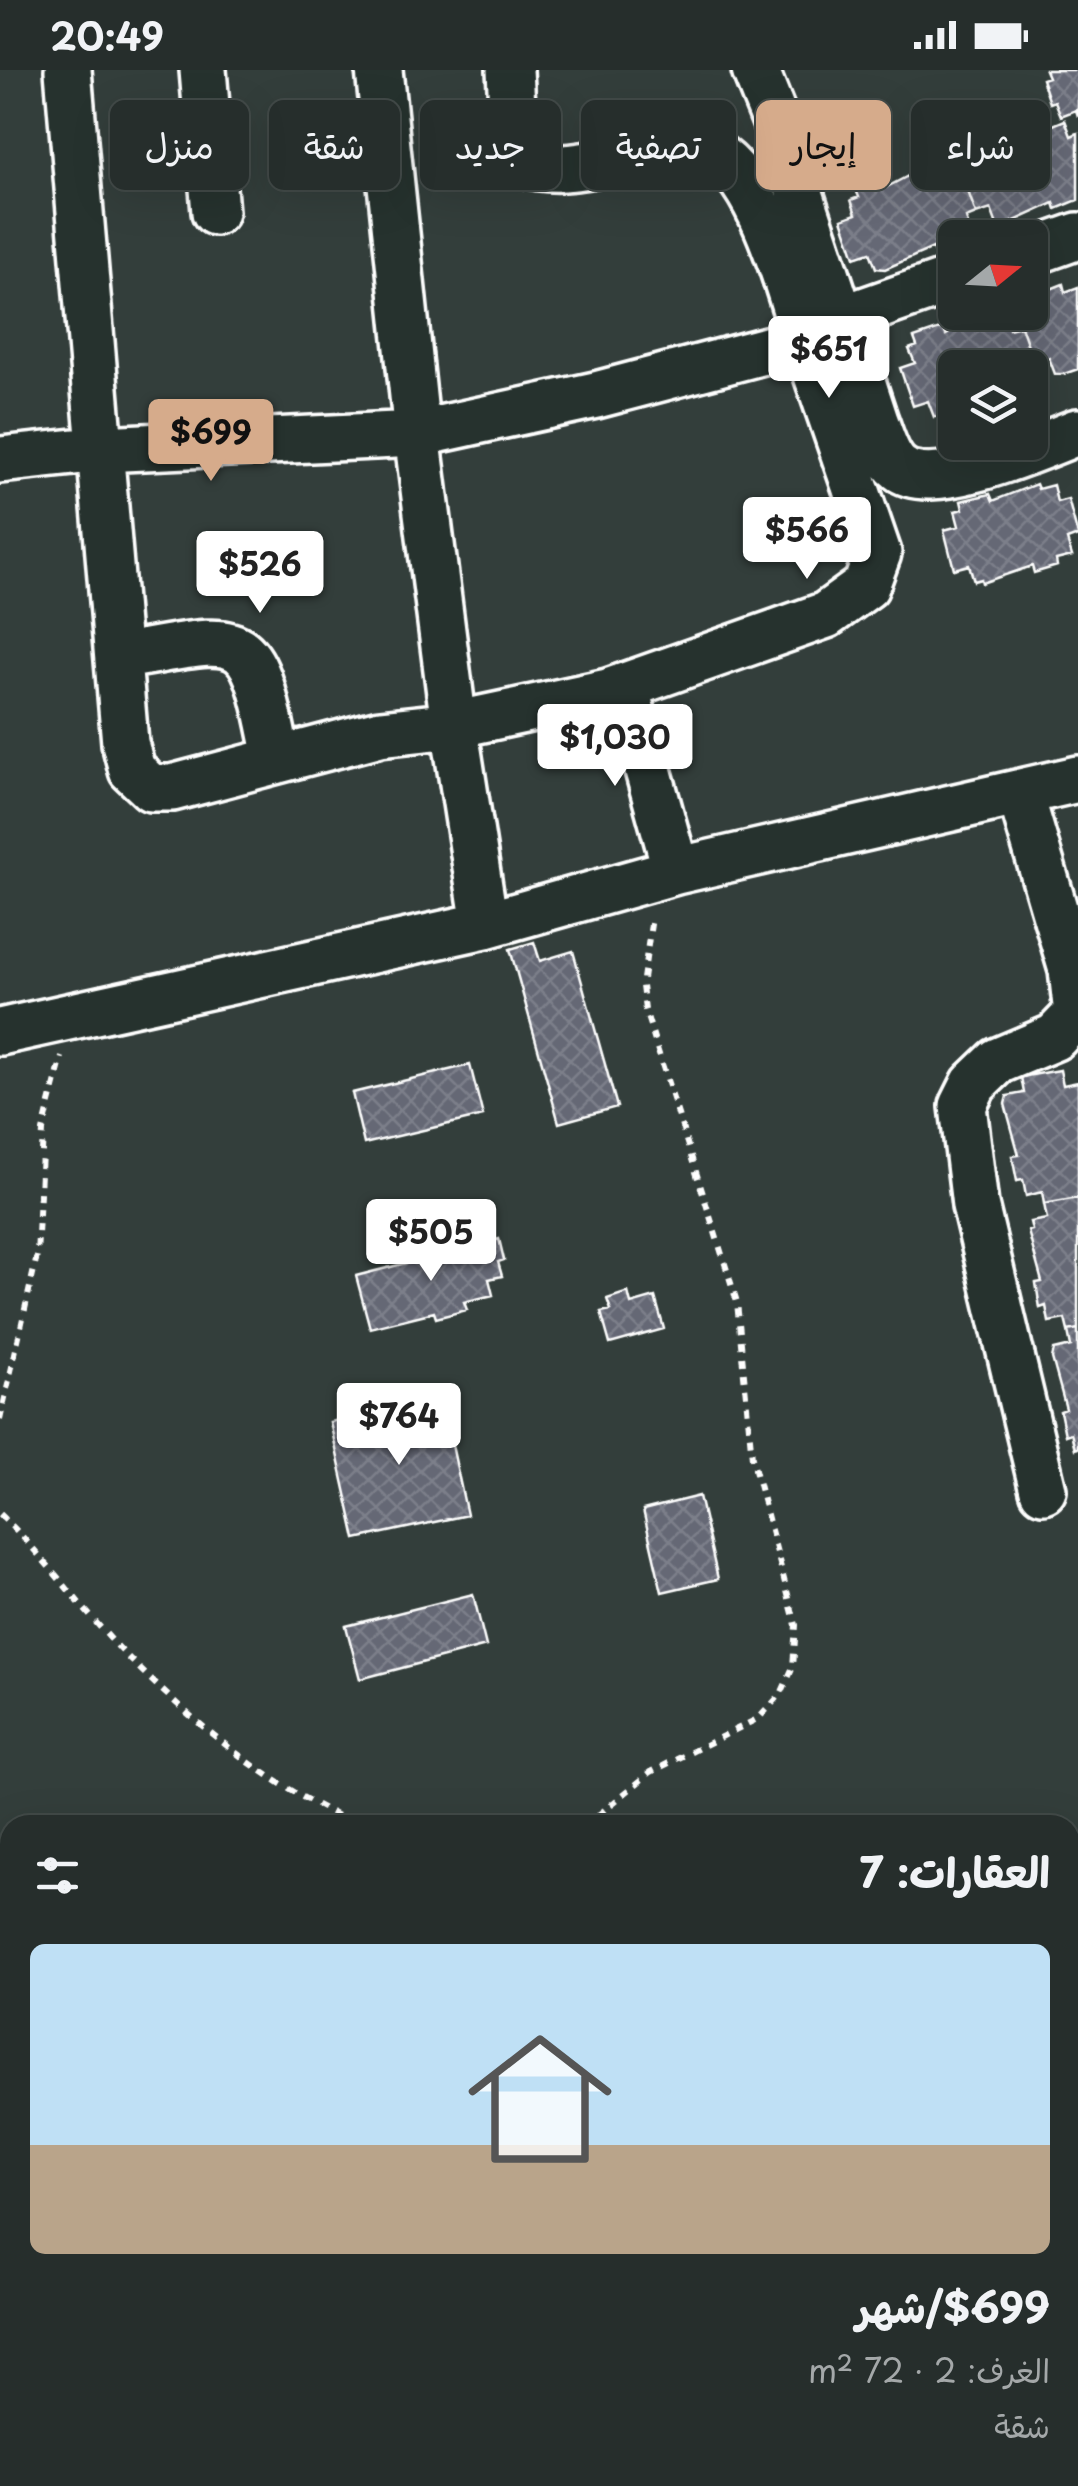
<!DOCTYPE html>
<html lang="ar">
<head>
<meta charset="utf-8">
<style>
	:root { --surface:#262e2c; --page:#323a38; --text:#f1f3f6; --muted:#a4a8a9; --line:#424a48; --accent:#d6ab8b }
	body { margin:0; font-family:"Playpen Sans","Playpen Sans Arabic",sans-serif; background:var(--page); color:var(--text); direction:rtl; height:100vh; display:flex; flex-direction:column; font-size:38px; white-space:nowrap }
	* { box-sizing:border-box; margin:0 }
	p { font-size:32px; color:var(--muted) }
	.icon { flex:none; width:55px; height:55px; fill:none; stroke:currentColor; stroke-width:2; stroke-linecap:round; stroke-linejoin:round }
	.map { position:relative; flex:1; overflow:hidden; direction:ltr }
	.sheet { position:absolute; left:0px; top:1745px; width:1080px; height:672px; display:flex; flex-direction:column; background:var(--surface); border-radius:30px 30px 0 0; box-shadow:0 10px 40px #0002,0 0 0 2px var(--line); direction:rtl }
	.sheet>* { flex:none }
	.banner { position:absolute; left:30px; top:30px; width:1020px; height:90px; direction:rtl; display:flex; gap:20px }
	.needle { width:65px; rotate:72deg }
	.controls { position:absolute; left:938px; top:150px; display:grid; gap:20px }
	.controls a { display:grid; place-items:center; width:110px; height:110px; border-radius:15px; background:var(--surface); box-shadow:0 10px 40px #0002,0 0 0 2px var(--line); font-size:50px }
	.price { position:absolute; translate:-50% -85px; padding:0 22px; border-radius:10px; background:#fff; color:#222; font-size:32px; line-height:65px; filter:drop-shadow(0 2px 5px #0008) }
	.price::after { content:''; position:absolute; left:50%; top:60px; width:30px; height:22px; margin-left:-15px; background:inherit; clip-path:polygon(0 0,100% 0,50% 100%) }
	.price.current { background:var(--accent); color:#111 }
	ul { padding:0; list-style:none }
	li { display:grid; align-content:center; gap:20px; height:530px; padding:0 30px }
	li span { display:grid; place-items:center; height:310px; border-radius:15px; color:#555 }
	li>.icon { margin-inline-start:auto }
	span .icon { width:180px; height:180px; fill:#fffc; stroke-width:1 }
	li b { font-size:42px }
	h2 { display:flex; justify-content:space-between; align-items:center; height:120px; padding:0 30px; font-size:42px }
	.chip { padding:0 35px; border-radius:15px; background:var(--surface); box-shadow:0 10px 40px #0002,0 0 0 2px var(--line); font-size:35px; line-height:90px }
	.chip.current { background:var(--accent); color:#111 }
	.status { display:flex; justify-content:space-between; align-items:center; height:70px; padding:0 50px; background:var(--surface); direction:ltr }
	.status svg { height:28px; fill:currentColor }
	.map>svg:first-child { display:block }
	.building { fill:url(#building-cross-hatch); stroke:#fff; stroke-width:2.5 }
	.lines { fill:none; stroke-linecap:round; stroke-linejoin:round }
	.minor-casing { stroke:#fff; stroke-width:52 }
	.tertiary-casing { stroke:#fff; stroke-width:62 }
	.path { stroke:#fff; stroke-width:6; stroke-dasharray:8 8; stroke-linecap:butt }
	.minor { stroke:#26332d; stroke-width:45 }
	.tertiary { stroke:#26332d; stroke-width:55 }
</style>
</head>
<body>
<div class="status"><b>20:49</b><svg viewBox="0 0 49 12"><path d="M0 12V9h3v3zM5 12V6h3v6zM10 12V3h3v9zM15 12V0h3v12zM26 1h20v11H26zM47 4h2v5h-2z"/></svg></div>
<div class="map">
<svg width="1078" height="2416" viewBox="0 0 1078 2416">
	<defs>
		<pattern id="building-cross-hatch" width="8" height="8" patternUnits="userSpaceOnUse" patternTransform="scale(2.5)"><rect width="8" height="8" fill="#656875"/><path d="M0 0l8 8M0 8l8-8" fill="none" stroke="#7c7f8a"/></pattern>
	</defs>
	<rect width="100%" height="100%" fill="#333e3b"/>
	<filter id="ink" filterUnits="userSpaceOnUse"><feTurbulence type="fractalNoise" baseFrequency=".01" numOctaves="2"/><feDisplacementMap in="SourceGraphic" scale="20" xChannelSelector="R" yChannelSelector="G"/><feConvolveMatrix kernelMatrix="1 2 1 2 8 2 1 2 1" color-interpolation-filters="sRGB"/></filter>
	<g filter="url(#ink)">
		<path class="building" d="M1045 0H1078V46L1076 40 1061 46 1055 31 1050 33 1042 9 1048 7Z
			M1048 50 1051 56 1065 50 1071 66 1078 63V130L1056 139 1054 133 1006 155H997L991 139 976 144 963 107 976 101 971 87 978 84 976 76 1005 65 1007 73Z
			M929 95 931 101 946 95 951 110 963 107 976 144 966 148 971 164 955 168V176L935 184 933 178 885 199 876 198 870 182 855 187 842 149 856 144 851 130 859 127 856 120 885 109 887 117Z
			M1063 214 1065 222 1078 217V299L1064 304H1055L1049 288 1034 293 1021 256 1035 250 1030 238 1037 233 1033 226Z
			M987 244 989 249 1004 244 1009 259 1021 256 1034 293 1024 298H955V344L934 347 928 331 913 336 900 298 915 293 909 279 917 276 914 268 943 258 946 265Z
			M1036 414 1038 419 1053 415 1057 432 1068 429 1078 466 1067 470 1072 486 1056 490 1057 496 1034 503 1032 496 982 513 981 509 974 511 969 495 954 499 944 460 959 456 955 441 963 439 961 431 990 424 993 431Z
			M534 872 540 891 573 881 617 1037 559 1053 510 879Z
			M470 995 483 1046 364 1074 352 1023Z
			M1060 1000 1063 1015 1078 1012V1128L1044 1134 1042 1122 1026 1126 1023 1110 1017 1111 1012 1086 1019 1085 1005 1034 1007 1026 1024 1023 1021 1007Z
			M1078 1128V1259L1068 1261 1065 1249 1049 1252 1046 1236 1040 1238 1036 1213 1042 1212 1028 1161 1032 1160 1030 1152 1047 1149 1044 1134Z
			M499 1169 504 1190 498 1192 502 1206 489 1209 493 1225 464 1232 467 1240 436 1248 434 1242 370 1258 356 1206Z
			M628 1222 631 1234 655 1227 664 1259 610 1274 601 1242 611 1240 607 1229Z
			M1078 1259V1378L1075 1379 1071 1363 1065 1365 1060 1341 1066 1339 1052 1288 1054 1280 1071 1276 1068 1261Z
			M442 1328 467 1445 356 1469 330 1352Z
			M699 1426 718 1509 662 1522 643 1440Z
			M473 1524 486 1576 360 1609 346 1556Z"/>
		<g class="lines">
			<g class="minor-casing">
				<path id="minor" d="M68 0 125 673 132 700 151 718H172L380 663 454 655 485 855
					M203 0 215 142
					M510 0 514 72 526 94C558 104 594 94 625 87 648 82 677 72 701 79 759 93 789 220 805 270
					M755 0 778 57 875 351C881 366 886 388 899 398 932 425 1041 376 1077 362
					M1030 183 1078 166
					M841 249 955 209
					M0 390 102 379 417 364 596 325 805 270 878 483 866 516 826 545 608 622 454 655 417 364 379 0
					M118 587C248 565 251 552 277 688
					M625 617 676 801
					M1020 723 1072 900 1077 944 1055 967 998 991 974 1014 963 1036 975 1135 1043 1420
					M0 962 485 855 676 801 1078 709"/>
			</g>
			<g class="tertiary-casing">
				<path id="tertiary" d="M0 1807 10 1890
					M54 2408V2416"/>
			</g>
			<path class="path" d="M0 1350 37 1186 43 1061 62 987
				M0 1444C45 1487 80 1538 123 1582 192 1652 268 1716 358 1755
				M586 1755 651 1702 759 1648 781 1624 793 1597 796 1555 752 1388 737 1232 645 940 642 916 652 847"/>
			<use href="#minor" class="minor"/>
			<use href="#tertiary" class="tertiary"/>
		</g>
	</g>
</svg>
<div class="controls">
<a><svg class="needle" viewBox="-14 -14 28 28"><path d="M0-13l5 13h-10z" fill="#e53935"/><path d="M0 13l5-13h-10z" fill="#a4a8a9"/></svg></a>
<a><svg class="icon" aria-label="layers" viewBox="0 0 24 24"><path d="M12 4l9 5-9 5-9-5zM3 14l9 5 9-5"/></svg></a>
</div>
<b class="price" style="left:829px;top:331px">$651</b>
<b class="price current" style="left:211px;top:414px">$699</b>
<b class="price" style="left:807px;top:512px">$566</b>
<b class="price" style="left:260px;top:546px">$526</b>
<b class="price" style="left:615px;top:719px">$1,030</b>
<b class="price" style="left:431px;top:1214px">$505</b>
<b class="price" style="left:399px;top:1398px">$764</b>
<div class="banner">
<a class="chip">شراء</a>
<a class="chip current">إيجار</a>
<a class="chip">تصفية</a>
<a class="chip">جديد</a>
<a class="chip">شقة</a>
<a class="chip">منزل</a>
</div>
<section class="sheet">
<h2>العقارات: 7<svg class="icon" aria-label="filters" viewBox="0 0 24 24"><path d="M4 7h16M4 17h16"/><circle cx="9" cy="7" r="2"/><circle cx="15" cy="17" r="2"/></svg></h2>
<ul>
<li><span style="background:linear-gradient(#bfe0f5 65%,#b9a48a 0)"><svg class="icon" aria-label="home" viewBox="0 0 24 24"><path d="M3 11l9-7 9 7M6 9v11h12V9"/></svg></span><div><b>$699/شهر</b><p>الغرف: 2 · 72 m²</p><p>شقة</p></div></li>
</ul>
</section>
</div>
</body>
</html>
